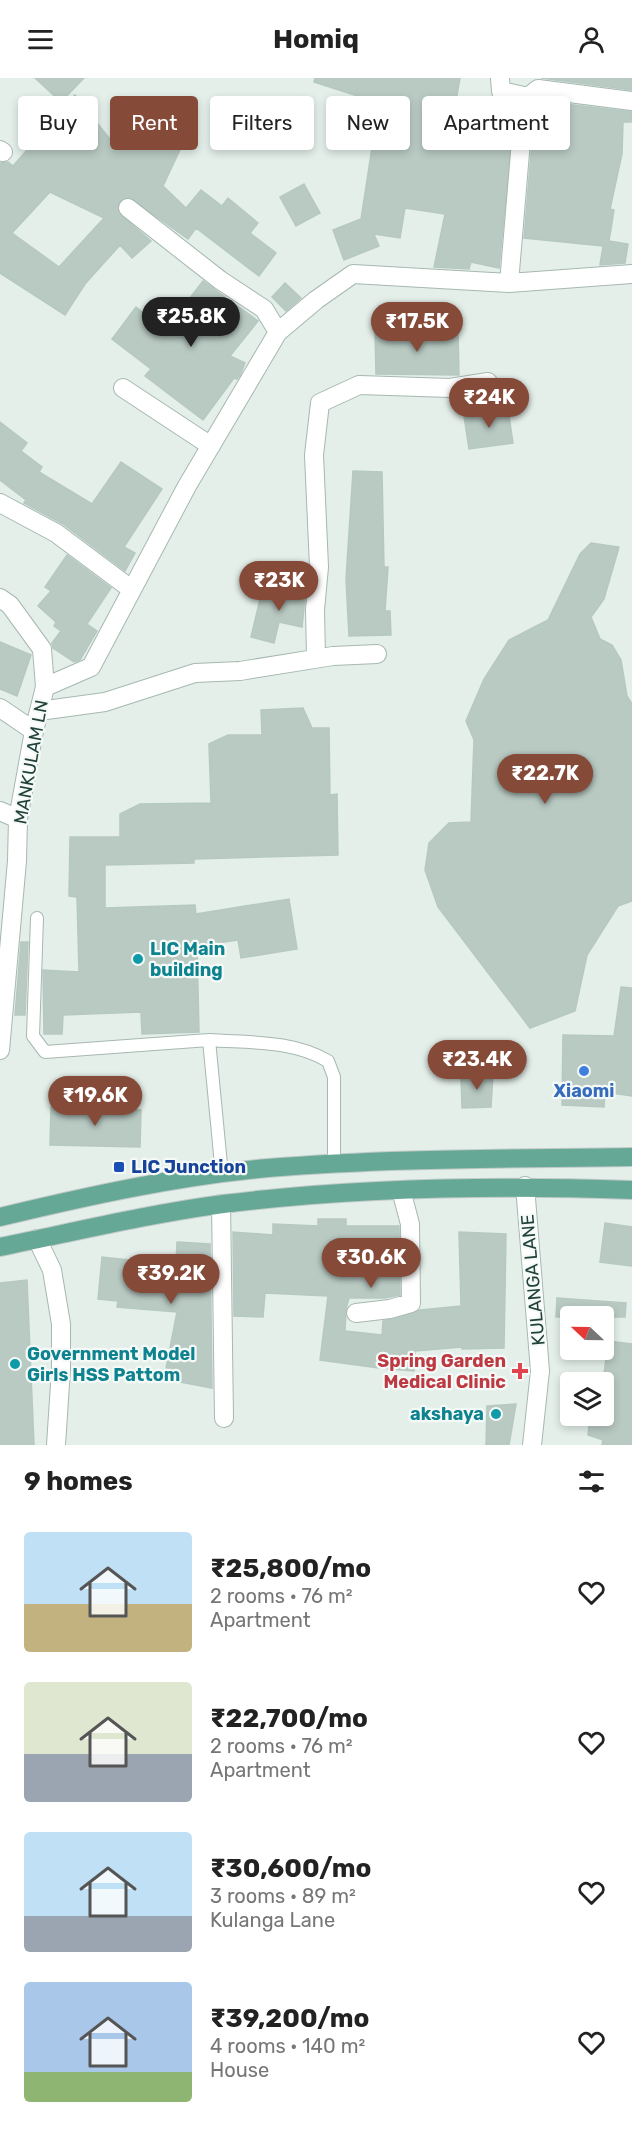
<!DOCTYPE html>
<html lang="en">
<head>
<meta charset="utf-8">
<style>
	:root { --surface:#fff; --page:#f2f2f2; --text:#222; --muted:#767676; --accent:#854a38 }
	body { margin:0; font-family:Rubik,sans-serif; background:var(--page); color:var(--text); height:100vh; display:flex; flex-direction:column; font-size:22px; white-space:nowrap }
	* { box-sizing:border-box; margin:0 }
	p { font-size:20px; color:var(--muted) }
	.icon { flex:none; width:33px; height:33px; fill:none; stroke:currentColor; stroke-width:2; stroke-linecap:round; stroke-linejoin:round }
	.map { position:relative; height:1367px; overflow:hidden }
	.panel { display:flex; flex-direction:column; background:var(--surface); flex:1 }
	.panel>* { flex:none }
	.guide { position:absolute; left:18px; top:18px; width:597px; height:54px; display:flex; gap:12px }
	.needle { width:39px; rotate:292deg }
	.tools { position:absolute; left:560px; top:1228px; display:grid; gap:12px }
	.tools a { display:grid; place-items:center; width:54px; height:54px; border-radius:6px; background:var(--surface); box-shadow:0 3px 9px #0003; font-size:30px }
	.price { position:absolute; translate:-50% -51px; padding:0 14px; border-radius:21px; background:var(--accent); color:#fff; font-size:20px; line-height:39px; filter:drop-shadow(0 2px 3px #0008) }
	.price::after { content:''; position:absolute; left:50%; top:36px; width:18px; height:14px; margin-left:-9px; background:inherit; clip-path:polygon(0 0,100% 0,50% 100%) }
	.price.selected { background:#222; color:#fff }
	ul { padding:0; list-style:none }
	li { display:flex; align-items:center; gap:18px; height:150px; padding:0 24px }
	li span { display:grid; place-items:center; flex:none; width:168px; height:120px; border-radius:6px; color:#555 }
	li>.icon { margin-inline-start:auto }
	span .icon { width:72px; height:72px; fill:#fffc; stroke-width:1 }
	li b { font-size:26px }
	h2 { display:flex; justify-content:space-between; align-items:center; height:72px; padding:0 24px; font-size:26px }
	.tag { padding:0 21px; border-radius:6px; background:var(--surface); box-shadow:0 3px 9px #0003; font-size:21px; line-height:54px }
	.tag.selected { background:var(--accent); color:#fff }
	header { display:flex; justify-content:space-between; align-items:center; height:78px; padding:0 24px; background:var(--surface); font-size:27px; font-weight:700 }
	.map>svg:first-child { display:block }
	.building { fill:#b9cac3; stroke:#b6c9c1; stroke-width:1.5; fill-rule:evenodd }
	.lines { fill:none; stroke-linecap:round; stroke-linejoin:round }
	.lane-casing { stroke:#a6b8b1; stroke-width:14 }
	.street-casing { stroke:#a6b8b1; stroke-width:20 }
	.primary-casing { stroke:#c1cac8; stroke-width:20 }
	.lane { stroke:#fff; stroke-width:12 }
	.street { stroke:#fff; stroke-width:18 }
	.primary { stroke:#65a895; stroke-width:18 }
	.culture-dot { fill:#0f9aa8; stroke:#f5faf8; stroke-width:2 }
	.shop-dot { fill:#3f7fe0; stroke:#f5faf8; stroke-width:2 }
	.transit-dot { fill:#1a4fb4; stroke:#f5faf8; stroke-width:2 }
	.health-dot { fill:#e0444e; stroke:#f5faf8; stroke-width:2 }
	.labels { text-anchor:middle; stroke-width:4.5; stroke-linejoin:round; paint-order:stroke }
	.street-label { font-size:18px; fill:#214239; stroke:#f5faf8 }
	.culture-label { font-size:18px; font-weight:bold; fill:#0d838f; stroke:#f5faf8; text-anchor:start }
	.shop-label { font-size:18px; font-weight:bold; fill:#366cbe; stroke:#f5faf8 }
	.transit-label { font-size:18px; font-weight:bold; fill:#164399; stroke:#f5faf8; text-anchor:start }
	.health-label { font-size:18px; font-weight:bold; fill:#be3a42; stroke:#f5faf8; text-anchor:end }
</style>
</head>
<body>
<header><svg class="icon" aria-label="menu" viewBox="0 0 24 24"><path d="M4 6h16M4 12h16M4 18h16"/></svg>Homiq<svg class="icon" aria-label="person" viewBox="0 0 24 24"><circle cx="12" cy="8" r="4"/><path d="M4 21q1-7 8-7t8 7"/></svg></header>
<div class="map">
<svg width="632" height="1367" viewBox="0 0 632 1367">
	<rect width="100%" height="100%" fill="#e4efea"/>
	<path class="building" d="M35 0H84L61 24Z
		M315 0H460L454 34 490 41 491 33 507 35 508 26 515 28 499 190 471 184 469 191 434 189 445 136 405 130 400 160 374 156 379 168 344 182 333 152 361 141 377 37 370 36 373 23 314 4Z
		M541 0H632V12Z
		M75 17 113 65 136 44 151 61 156 48 185 61 163 108 186 130 201 112 222 128 228 120 258 145 250 155 276 175 259 198 196 150 188 161 129 119 119 124 118 135 151 163 132 180 120 167 85 206 65 237 0 195V85L8 84 13 88ZM50 114 104 140 59 189 12 155Z
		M541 23 632 34 631 44H623L622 76 610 131 614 132 609 163 628 166 625 185 600 187 603 168 524 160 532 64 538 25Z
		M304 106 320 135 296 148 280 119Z
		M203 203 258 243 230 278 245 285 240 297 237 301 234 300 203 342 145 298 151 291 112 261 136 229 165 252Z
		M285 205 301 220 286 233 272 219Z
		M458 253 459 297 376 296 375 255Z
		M508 331 513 365 469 371 464 338Z
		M0 344 27 365 21 373 42 389 39 394 92 426 121 384 162 411 124 469 135 475 125 493 63 446 24 425 26 422 0 402Z
		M353 393 382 394 384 489H388L385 533H390L391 557 349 558 346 501Z
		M591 465 619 469 604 521 591 539 600 561 612 567 621 582 627 618 632 626V823L618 828 587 877 575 933 530 950 438 829 425 792 429 765 449 745 471 744 474 662 466 643 484 601 509 562 548 542 580 476Z
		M67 477 111 510 87 546 97 553 80 582 74 584 53 570 52 565 61 553 54 548 56 544 38 528 51 513 45 509Z
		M283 506 306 511 302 549 279 544 274 565 251 559 262 513 280 517Z
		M0 564 31 577 17 618 0 611Z
		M303 630 312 650H329L330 717 337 716 338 777 194 781V785L105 787V830L195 827 196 836 289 821 297 871 241 880 238 862 197 868 199 954 142 956 141 934 63 937 62 956H44L43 892 79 894 77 819 69 818 70 759H120V736L140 726 211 725 209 666 228 657H262L261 632Z
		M21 864H28L25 937H15Z
		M621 909 632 910V1018L605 1014 604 1029 562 1027 563 957 614 958Z
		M493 997 491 1029 462 1030 461 998Z
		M51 1029 141 1032 140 1069 50 1067Z
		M318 1141H346V1148H399L400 1217 385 1220H349L346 1231 345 1253 382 1257 383 1243 420 1232 461 1228 459 1154 506 1156 504 1270 462 1271V1269L415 1273 414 1293 379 1290 320 1282 328 1218 265 1215 263 1239 234 1238 233 1154 273 1157V1146L318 1148Z
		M605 1145 632 1149V1188L600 1184Z
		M177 1164 210 1166 212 1310 164 1301 177 1234 117 1229 118 1223 98 1221 102 1179 176 1187Z
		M27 1202 34 1367H0V1205Z
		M557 1220 626 1225 625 1239H556Z
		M608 1263 632 1266V1367H602L603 1362 588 1357 590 1338H603V1305Z
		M516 1326 509 1367H486L487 1328Z"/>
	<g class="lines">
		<g class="lane-casing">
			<path id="lane" d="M37 840 33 958 45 974 209 962
				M222 1097 209 962C250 965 292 962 328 983L334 999V1087"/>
		</g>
		<g class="street-casing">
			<path id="street" d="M500 0 501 13 528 19
				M0 72 3 74
				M128 130 220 202 264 231 278 254
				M509 205 521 63 528 19 538 11 632 23
				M123 310 211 368
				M0 425 56 455 131 511
				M0 520 10 527 42 571 45 609 34 653 18 741 17 783 0 972
				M316 580 315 532 319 489 314 377 320 325 359 307 450 310 488 304
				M45 609 91 589 187 408 278 254 316 222 353 196 509 205 632 196
				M0 630 34 653
				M39 633 105 624 195 595 240 593 333 578 377 576
				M0 733 18 741
				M525 1108 540 1293 532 1367
				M221 1126 224 1340
				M37 1161 52 1192 61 1246V1291L56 1367
				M356 1235 390 1231 411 1225 410 1146 401 1112"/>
		</g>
		<g class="primary-casing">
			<path id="primary" d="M0 1139C88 1118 178 1098 268 1090 389 1080 511 1081 632 1079
				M0 1169C74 1154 148 1136 223 1126 359 1109 496 1107 632 1112"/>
		</g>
		<use href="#lane" class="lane"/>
		<use href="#street" class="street"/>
		<use href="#primary" class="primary"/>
	</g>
	<g class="culture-dot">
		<circle cx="138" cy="881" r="6"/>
		<circle cx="15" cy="1286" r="6"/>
		<circle cx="496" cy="1336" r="6"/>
	</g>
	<circle class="shop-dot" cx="584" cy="993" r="6"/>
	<rect class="transit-dot" x="113" y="1083" width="12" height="12" rx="3"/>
	<path class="health-dot" d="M517 1284h6v6h6v6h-6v6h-6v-6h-6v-6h6z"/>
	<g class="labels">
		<g class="street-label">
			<text transform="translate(31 684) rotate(-80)" y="6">MANKULAM LN</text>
			<text transform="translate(533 1202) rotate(-95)" y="6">KULANGA LANE</text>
		</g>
		<g class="culture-label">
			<text x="150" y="877">LIC Main<tspan x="150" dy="21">building</tspan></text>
			<text x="27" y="1282">Government Model<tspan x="27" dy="21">Girls HSS Pattom</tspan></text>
			<text x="484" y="1342" text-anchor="end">akshaya</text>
		</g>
		<g class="shop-label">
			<text x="584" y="1019">Xiaomi</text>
		</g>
		<g class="transit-label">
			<text x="131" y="1095">LIC Junction</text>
		</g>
		<g class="health-label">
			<text x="506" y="1289">Spring Garden<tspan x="506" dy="21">Medical Clinic</tspan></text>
		</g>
	</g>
</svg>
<div class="tools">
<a><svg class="needle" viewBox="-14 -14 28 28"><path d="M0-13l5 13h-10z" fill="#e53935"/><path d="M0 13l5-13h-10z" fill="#767676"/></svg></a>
<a><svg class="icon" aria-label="layers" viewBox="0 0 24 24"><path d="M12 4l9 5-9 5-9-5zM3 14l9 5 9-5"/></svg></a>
</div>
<b class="price selected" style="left:191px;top:270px">₹25.8K</b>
<b class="price" style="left:417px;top:275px">₹17.5K</b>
<b class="price" style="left:489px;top:351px">₹24K</b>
<b class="price" style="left:279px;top:534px">₹23K</b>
<b class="price" style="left:545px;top:727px">₹22.7K</b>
<b class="price" style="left:477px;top:1013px">₹23.4K</b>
<b class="price" style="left:95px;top:1049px">₹19.6K</b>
<b class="price" style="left:371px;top:1211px">₹30.6K</b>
<b class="price" style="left:171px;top:1227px">₹39.2K</b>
<div class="guide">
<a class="tag">Buy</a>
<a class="tag selected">Rent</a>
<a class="tag">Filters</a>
<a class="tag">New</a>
<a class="tag">Apartment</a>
</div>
</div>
<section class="panel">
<h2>9 homes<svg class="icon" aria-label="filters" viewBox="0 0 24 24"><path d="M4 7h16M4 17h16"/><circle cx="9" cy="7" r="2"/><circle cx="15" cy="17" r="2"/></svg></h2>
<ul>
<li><span style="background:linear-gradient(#bfe0f5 60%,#c2b280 0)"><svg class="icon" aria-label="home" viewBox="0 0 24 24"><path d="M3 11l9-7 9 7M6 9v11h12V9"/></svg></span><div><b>₹25,800/mo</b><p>2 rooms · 76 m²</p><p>Apartment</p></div><svg class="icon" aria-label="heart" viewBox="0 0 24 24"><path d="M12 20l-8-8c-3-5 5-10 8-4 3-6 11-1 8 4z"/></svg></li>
<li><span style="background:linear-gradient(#dfe7d0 60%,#9aa5b1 0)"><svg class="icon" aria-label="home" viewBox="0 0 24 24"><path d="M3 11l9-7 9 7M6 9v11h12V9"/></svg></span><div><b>₹22,700/mo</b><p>2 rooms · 76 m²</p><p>Apartment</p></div><svg class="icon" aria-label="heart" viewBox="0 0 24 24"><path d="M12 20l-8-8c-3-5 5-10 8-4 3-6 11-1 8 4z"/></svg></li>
<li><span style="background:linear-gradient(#bfe0f5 70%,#9aa5b1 0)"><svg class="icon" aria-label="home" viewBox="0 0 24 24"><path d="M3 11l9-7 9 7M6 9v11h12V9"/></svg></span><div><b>₹30,600/mo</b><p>3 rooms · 89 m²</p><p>Kulanga Lane</p></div><svg class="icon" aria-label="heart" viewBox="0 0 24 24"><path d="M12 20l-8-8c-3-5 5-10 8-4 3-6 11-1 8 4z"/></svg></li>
<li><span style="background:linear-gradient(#a9c7e8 75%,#8fb573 0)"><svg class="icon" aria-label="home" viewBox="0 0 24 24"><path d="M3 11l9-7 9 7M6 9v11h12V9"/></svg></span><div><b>₹39,200/mo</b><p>4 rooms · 140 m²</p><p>House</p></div><svg class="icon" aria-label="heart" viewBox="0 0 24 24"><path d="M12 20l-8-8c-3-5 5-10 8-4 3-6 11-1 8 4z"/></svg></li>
</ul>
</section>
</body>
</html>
